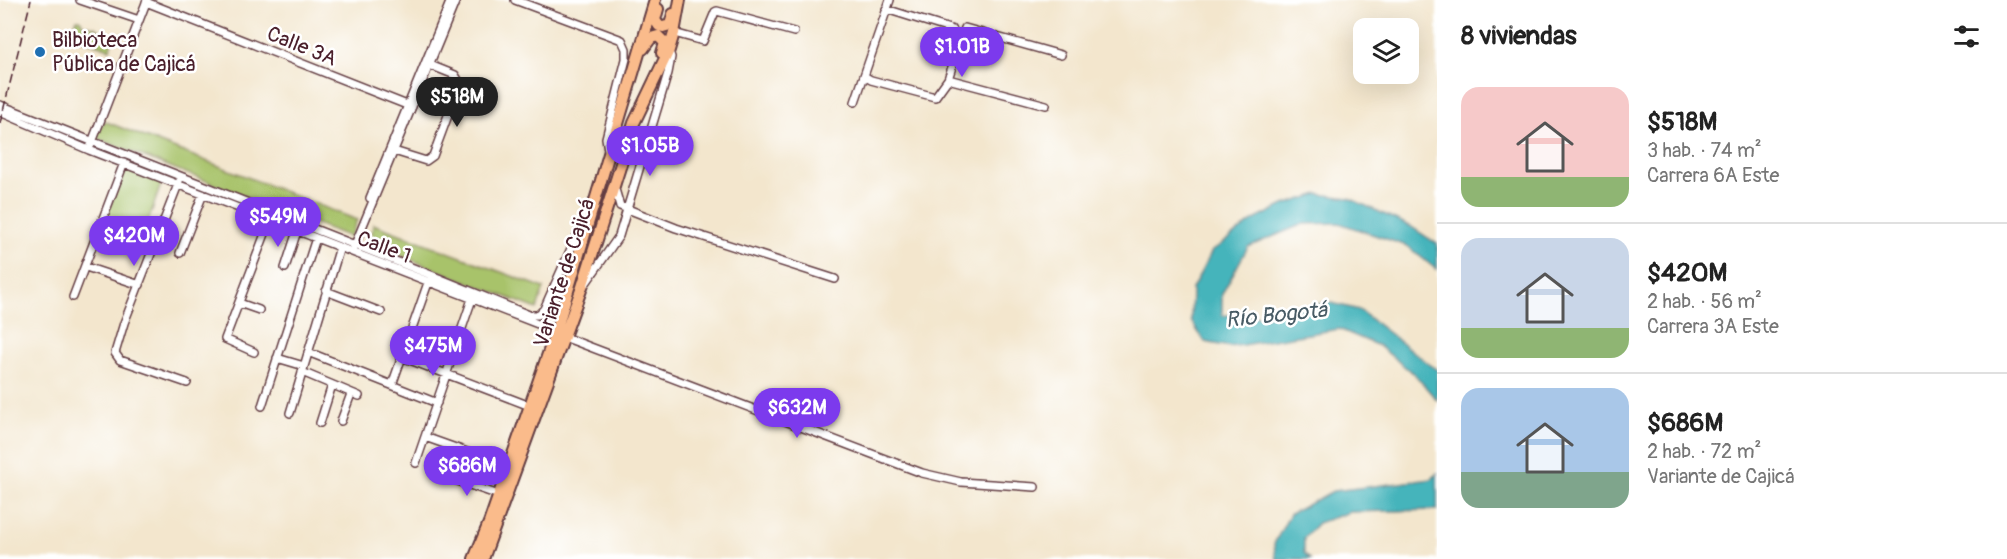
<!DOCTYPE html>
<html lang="es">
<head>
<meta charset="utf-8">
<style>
	:root { --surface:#fff; --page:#f2f2f2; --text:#222; --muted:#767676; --line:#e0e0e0; --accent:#7c3aed }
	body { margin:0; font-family:Pangolin,sans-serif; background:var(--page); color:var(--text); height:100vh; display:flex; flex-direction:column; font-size:22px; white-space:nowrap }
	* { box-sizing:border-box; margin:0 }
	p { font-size:20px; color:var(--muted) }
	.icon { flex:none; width:33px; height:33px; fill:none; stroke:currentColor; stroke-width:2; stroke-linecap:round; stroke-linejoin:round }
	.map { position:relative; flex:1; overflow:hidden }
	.details { display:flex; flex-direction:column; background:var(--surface); width:570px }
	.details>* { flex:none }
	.fabs { position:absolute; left:1353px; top:18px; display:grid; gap:12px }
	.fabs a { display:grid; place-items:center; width:66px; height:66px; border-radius:12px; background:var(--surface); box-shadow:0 6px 24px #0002; font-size:30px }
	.price { position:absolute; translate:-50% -51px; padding:0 14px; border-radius:21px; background:var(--accent); color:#fff; font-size:20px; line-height:39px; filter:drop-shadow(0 2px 3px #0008) }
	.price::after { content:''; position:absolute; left:50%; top:36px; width:18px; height:14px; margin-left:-9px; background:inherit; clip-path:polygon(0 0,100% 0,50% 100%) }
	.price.current { background:#222; color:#fff }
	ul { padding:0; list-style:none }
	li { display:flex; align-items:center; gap:18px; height:150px; padding:0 24px }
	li+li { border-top:2px solid var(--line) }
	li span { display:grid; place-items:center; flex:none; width:168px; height:120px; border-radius:18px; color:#555 }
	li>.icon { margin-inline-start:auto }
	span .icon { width:72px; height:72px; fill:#fffc; stroke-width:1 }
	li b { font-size:26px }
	h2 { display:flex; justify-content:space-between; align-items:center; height:72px; padding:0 24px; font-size:26px }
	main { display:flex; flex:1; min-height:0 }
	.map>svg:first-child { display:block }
	.green { fill:#a8c36a; stroke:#79714a; stroke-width:1.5 }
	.water { fill:#44b4bb; stroke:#476a73; stroke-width:1.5 }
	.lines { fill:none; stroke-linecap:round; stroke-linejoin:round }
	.minor-casing { stroke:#633d43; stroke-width:10 }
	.trunk-casing { stroke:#633d43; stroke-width:14 }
	.minor { stroke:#fff; stroke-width:7 }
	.trunk { stroke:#fabb8b; stroke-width:10 }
	.rail { stroke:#4a1f2b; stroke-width:1.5; stroke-dasharray:9 4.5; stroke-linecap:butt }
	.poi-dot { fill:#1f6fb2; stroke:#fff; stroke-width:2 }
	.labels { text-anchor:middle; stroke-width:5; stroke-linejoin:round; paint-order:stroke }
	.poi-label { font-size:21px; fill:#4a1f2b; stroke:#fff; text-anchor:start }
	.street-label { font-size:21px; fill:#4a1f2b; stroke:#fff }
	.water-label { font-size:22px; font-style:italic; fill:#485b65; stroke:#fff }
</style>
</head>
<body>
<main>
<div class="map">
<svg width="1437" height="559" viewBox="0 0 1437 559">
	<rect width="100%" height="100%" fill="#fff"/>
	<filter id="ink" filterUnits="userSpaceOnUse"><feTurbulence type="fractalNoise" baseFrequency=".0167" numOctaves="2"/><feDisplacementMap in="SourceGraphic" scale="12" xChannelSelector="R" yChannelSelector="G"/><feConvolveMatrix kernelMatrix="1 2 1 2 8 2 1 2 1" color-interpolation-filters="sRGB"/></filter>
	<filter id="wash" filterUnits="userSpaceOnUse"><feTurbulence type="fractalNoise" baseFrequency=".008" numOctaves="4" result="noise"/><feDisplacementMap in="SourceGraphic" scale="24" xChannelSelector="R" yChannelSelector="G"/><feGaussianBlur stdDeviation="1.35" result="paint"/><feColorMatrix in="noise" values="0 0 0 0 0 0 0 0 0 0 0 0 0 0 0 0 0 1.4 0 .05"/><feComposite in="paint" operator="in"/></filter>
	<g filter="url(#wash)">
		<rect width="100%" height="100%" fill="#f3e6cd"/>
		<path class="green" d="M77 19H80L83 25 94 27 108 35 122 34 112 41 110 49 70 36Z
			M104 121 357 220 350 237 96 138Z
			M124 168 162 182 139 247 100 233Z
			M373 224 544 288 537 309 371 244Z"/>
		<path class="water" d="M1318 194 1349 198 1410 226 1437 244V270L1407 246 1339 223 1303 224 1248 247 1222 294V315L1267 316 1328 302 1359 310 1437 370V400L1415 375 1379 346 1339 329 1230 347 1205 342 1191 321 1192 289 1212 251 1254 220 1284 205Z
			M1437 473V510L1350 512 1318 523 1304 538V553L1310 559H1276L1274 544 1290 514 1333 491 1432 479Z"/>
	</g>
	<g filter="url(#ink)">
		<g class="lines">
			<g class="minor-casing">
				<path id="minor" d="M80 0 139 20
					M515 0 622 40 626 49V59L606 138 608 150
					M146 2 412 107
					M886 9 953 30 949 46
					M674 33 703 41 715 12 717 11 794 32
					M864 76 871 80 935 97 948 79 965 28 1061 55
					M948 79 1046 105
					M855 102 890 0
					M0 105 431 275 529 315H538L544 309 590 206
					M0 112 89 150 556 331
					M91 145 147 0
					M394 151 426 161 433 156 460 83 455 75 430 65
					M179 182 124 323 115 353 120 360 187 383
					M614 186 620 206
					M370 198 451 0
					M620 206 676 228 835 279
					M354 247 456 0
					M180 253 203 194
					M86 267 140 285
					M285 268 297 231
					M586 283 619 236 668 73 671 57 669 51
					M326 291 381 312
					M73 297 124 163
					M239 303 259 310
					M564 337 922 473 961 482 1035 487
					M254 352 225 339 271 218
					M308 352 437 403
					M402 357 530 406
					M277 358 304 366
					M302 372 359 396
					M392 385 429 280
					M262 406 316 238
					M290 413 340 247
					M341 421 351 394
					M320 423 332 385
					M425 437 509 467
					M416 463 472 299
					M443 476 499 495"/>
			</g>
			<g class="trunk-casing">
				<path id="trunk" d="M658 9 655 20 659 26 663 27 670 25 673 14
					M643 49 651 38 658 36 665 43 662 53
					M474 559 489 523 556 331 655 0
					M483 559 581 290 634 123 669 50 674 33 680 0"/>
			</g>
			<use href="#minor" class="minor"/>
			<use href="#trunk" class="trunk"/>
			<path class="rail" d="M0 123 31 0"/>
		</g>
	</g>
	<circle class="poi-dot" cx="40" cy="52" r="6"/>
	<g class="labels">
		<g class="poi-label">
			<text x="52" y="47">Bilbioteca<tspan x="52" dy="24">Pública de Cajicá</tspan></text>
		</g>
		<g class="street-label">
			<text transform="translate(302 46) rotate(22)" y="7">Calle 3A</text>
			<text transform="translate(384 247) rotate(21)" y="7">Calle 1</text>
			<text transform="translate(564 273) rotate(-72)" y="7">Variante de Cajicá</text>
		</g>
		<g class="water-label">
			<text transform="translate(1276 314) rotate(-6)" y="8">Río Bogotá</text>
		</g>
	</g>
</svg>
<div class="fabs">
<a><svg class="icon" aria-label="layers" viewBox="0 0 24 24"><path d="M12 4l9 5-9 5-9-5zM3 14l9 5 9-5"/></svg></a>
</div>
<b class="price" style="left:962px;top:78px">$1.01B</b>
<b class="price current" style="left:457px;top:128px">$518M</b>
<b class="price" style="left:650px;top:177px">$1.05B</b>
<b class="price" style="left:278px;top:248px">$549M</b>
<b class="price" style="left:134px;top:267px">$420M</b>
<b class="price" style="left:433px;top:377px">$475M</b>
<b class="price" style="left:797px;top:439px">$632M</b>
<b class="price" style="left:467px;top:497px">$686M</b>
</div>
<section class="details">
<h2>8 viviendas<svg class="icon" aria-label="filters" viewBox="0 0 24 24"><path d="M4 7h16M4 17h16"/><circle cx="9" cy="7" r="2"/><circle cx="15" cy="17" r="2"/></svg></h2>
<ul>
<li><span style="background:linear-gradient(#f6c9c9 75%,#8fb573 0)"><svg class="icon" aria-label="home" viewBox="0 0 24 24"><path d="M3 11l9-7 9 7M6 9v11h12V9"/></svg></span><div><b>$518M</b><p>3 hab. · 74 m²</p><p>Carrera 6A Este</p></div></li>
<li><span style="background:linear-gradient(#c9d6e8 75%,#8fb573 0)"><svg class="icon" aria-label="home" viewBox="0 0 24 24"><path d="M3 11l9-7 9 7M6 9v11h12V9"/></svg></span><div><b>$420M</b><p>2 hab. · 56 m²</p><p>Carrera 3A Este</p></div></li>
<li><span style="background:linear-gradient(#a9c7e8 70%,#7fa58c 0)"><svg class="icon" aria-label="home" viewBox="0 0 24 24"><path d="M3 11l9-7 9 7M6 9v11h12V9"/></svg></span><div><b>$686M</b><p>2 hab. · 72 m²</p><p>Variante de Cajicá</p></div></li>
</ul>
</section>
</main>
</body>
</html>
